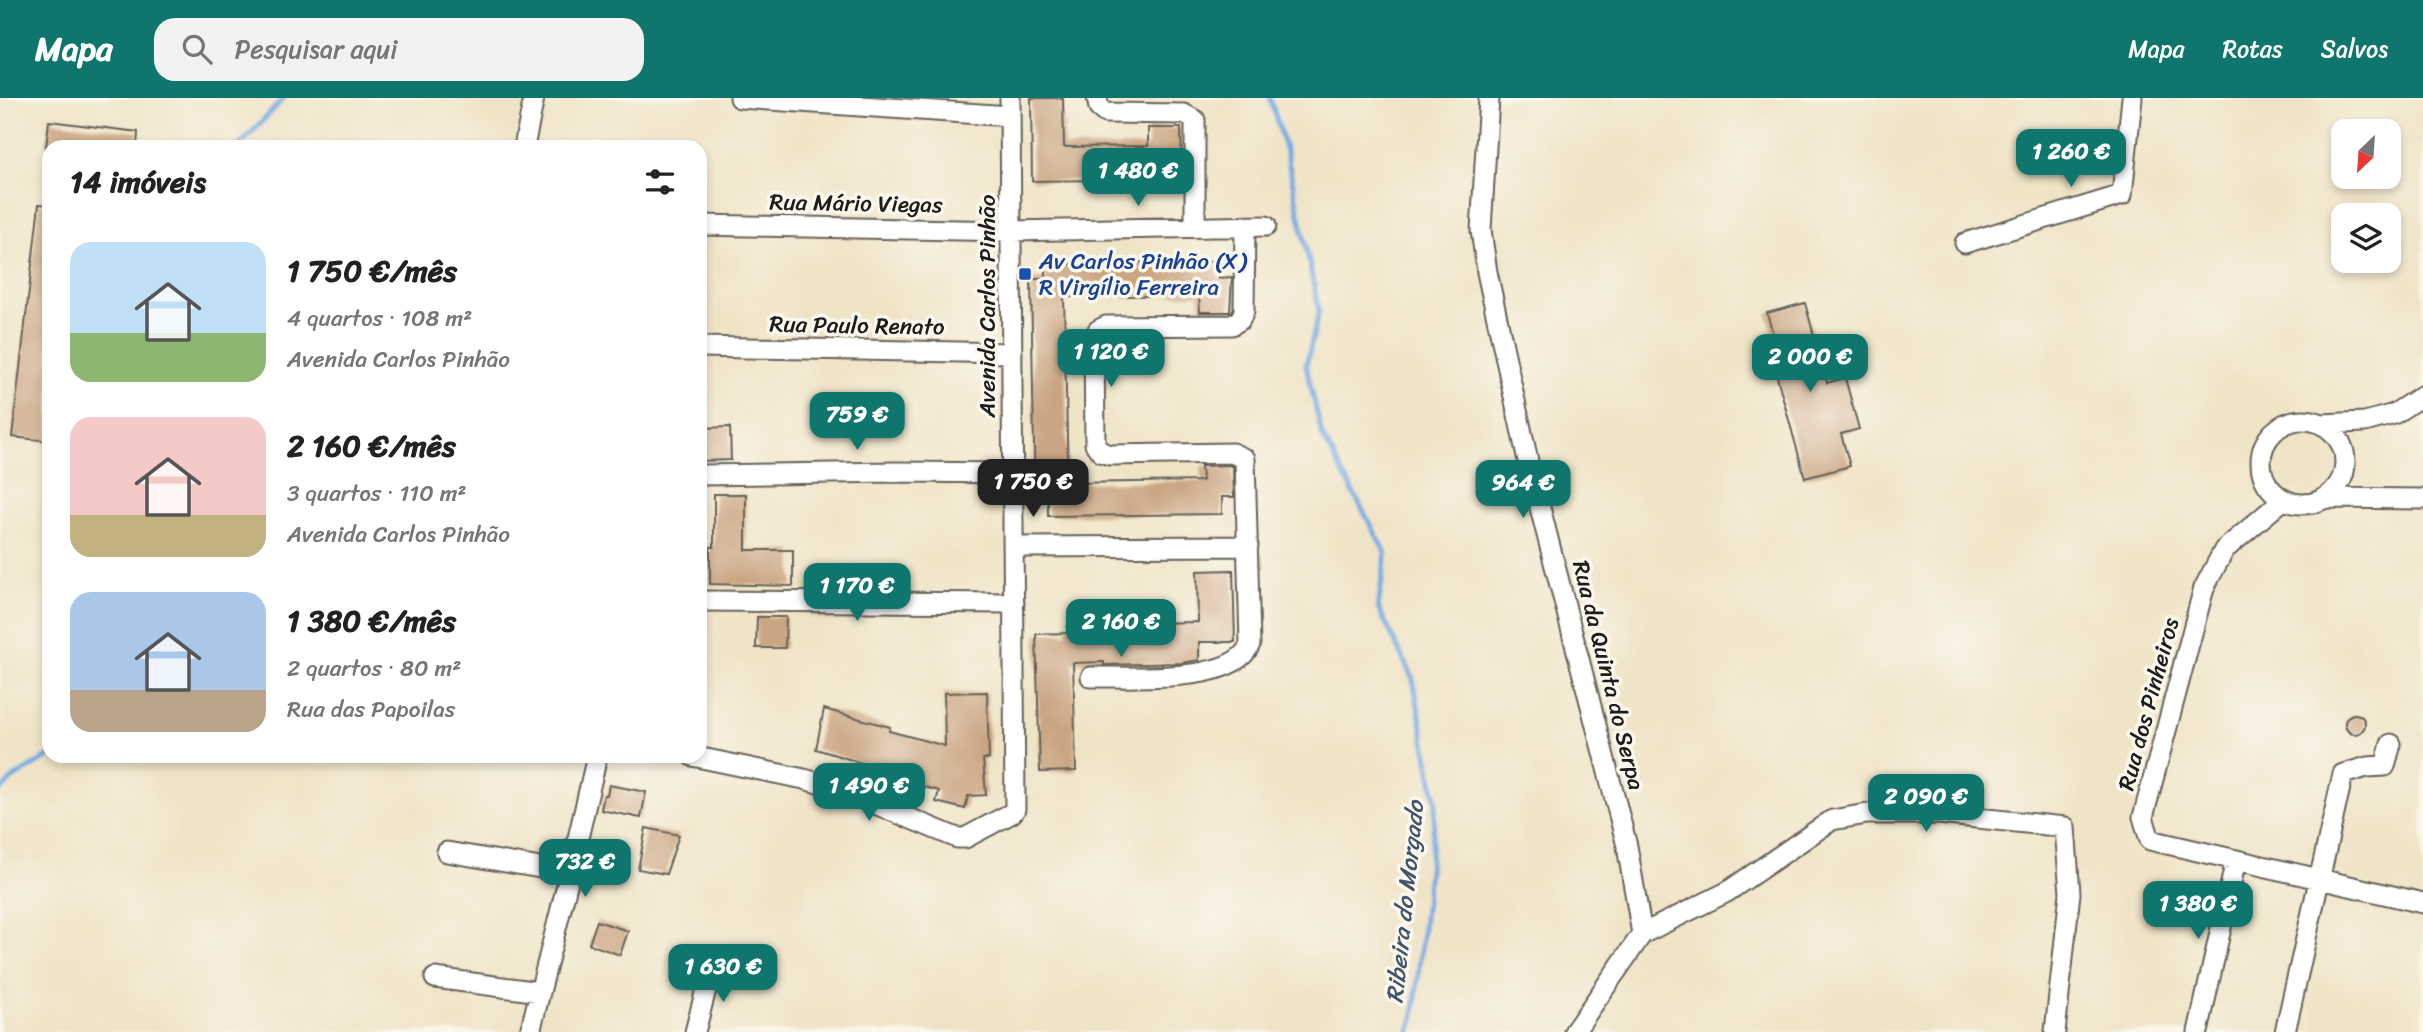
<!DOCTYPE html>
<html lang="pt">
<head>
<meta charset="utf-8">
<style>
	:root { --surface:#fff; --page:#f2f2f2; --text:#222; --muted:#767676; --accent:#0f766e }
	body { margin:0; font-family:Sriracha,sans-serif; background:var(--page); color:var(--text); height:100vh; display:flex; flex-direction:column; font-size:26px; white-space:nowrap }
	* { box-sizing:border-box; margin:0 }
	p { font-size:23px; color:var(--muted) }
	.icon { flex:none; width:38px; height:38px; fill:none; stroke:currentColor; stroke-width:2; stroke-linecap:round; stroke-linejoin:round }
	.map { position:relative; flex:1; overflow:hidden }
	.side { position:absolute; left:42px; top:42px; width:665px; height:623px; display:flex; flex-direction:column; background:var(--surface); border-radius:21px; box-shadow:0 4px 10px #0003 }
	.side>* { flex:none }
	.needle { width:46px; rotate:205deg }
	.fabs { position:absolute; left:2331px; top:21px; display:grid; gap:14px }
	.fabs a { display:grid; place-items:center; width:70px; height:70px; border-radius:14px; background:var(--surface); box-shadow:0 4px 10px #0003; font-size:35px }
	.price { position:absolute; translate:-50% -60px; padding:0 16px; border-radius:14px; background:var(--accent); color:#fff; font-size:23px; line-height:46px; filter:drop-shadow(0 2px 4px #0008) }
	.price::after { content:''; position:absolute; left:50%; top:42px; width:21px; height:16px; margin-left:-10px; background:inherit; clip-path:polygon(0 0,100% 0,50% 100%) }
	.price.selected { background:#222; color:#fff }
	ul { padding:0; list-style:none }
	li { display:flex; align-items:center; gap:21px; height:175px; padding:0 28px }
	li span { display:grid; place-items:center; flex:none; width:196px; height:140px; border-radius:21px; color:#555 }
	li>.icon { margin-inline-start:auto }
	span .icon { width:84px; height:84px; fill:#fffc; stroke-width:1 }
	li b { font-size:30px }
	h2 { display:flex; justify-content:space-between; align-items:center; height:84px; padding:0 28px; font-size:30px }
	header { display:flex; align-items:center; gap:42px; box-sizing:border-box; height:98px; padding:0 35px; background:var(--accent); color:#fff }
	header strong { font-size:33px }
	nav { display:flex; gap:38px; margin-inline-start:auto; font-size:24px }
	.search { width:490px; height:63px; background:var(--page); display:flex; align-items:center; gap:18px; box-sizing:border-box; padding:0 24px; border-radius:21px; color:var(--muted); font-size:26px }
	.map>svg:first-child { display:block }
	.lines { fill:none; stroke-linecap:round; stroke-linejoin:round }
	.stream { stroke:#75aae2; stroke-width:5 }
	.building { fill:#caa582 }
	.minor-casing { stroke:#666258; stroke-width:23 }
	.minor { stroke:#fff; stroke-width:19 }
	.transit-dot { fill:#1a4fb4; stroke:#fbf7ec; stroke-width:2.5 }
	.labels { text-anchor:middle; stroke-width:7; stroke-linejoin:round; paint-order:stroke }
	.street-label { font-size:23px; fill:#1c1c1c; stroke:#fbf7ec }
	.transit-label { font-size:23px; fill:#164399; stroke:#fbf7ec; text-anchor:start }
	.water-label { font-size:24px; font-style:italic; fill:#40556b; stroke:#fbf7ec }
</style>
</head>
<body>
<header>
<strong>Mapa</strong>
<div class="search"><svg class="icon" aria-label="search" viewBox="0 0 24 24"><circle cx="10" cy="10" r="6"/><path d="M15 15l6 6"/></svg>Pesquisar aqui</div>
<nav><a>Mapa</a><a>Rotas</a><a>Salvos</a></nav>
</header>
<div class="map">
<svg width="2423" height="934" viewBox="0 0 2423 934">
	<rect width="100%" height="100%" fill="#fbf7ec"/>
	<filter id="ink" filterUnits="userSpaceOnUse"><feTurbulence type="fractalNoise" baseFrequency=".0143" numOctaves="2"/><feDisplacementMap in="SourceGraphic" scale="14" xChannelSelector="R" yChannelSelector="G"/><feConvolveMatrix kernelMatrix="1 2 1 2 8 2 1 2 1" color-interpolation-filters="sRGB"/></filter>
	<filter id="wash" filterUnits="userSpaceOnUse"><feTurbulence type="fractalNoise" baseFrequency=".00686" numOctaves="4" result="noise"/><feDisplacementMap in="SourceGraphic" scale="28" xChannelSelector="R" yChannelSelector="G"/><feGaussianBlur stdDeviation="1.57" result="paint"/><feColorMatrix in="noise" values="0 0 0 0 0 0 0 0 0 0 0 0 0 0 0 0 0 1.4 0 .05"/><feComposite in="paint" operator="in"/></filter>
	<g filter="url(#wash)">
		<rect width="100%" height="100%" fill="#f0e4c7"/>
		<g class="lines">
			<path class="stream" d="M1270 0 1287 57 1319 213 1306 267 1322 337 1386 455 1378 509 1413 581 1436 704 1414 917 1409 934
				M238 49 284 0
				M0 693 16 678 50 658"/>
		</g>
		<g id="blocks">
			<path class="building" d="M1031 0H1063L1064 49 1148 48V30H1181L1182 64H1168V81L1032 83Z
				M49 23 138 34 137 49H46Z
				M39 106 49 107V343L12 339Z
				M1219 163V180L1232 179 1230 214H1200L1199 197 1064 199 1068 385 1202 383 1201 368 1229 367 1233 369 1234 399H1222V416L1048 418V404H1035L1031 181H1046V166Z
				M1805 205 1827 285 1845 280 1859 331 1841 336 1850 368 1805 380 1767 243 1774 240 1767 215Z
				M730 329 731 362 700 363V330Z
				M714 396H746V452H793V488L710 486V449H714Z
				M1233 472 1235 544H1199V562L1181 565 1104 567V564L1073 565 1076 673 1040 674 1036 536 1067 535V529H1103V526L1198 524 1197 473Z
				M757 519H786L785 550H756Z
				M987 594 989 661H983L986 697 968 698 965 711 936 704 939 693 903 683 904 678 816 651 824 611 890 629 889 633 945 648 944 595Z
				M2345 626a10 10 0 1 1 20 0a10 10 0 1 1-20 0Z
				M609 687 646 694 641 720 601 712 604 697H607Z
				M646 730 679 737 666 776 638 771Z
				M597 823 628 833 620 857 589 846Z"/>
		</g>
	</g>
	<g filter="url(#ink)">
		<use href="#blocks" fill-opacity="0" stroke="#666258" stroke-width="2"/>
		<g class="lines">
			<g class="minor-casing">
				<path id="minor" d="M740 0 1010 18
					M1097 0 1099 10 1105 15 1184 16 1195 22V129
					M1489 0 1481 132 1487 174 1528 363 1627 748 1642 836
					M524 49 534 0
					M700 127 1011 133 1266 128
					M1965 145 2122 97 2132 0
					M700 249 1012 255
					M2261 364a42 42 0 1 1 84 0a42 42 0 1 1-84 0Z
					M2321 326 2365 324 2394 316 2423 297
					M700 377 896 374 1013 375
					M2325 400 2423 401
					M2283 402 2224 452 2204 490 2143 719 2150 742 2423 805
					M1013 449 1248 448
					M700 503 1014 505
					M1091 579C1128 578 1235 587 1250 546L1245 361 1232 355 1110 357 1101 354 1095 346 1094 241 1098 232 1106 228 1232 227 1240 222 1244 213 1245 128
					M692 658 804 681 839 691 957 740H965L1012 715 1015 711 1010 0
					M447 754 570 775
					M435 880 540 894
					M530 934 570 775 597 658
					M695 934 712 868
					M1574 934 1642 836 1727 794 1832 722 1867 716H1938L2065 729 2070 795 2055 934
					M2198 934 2236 762
					M2285 934 2343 676 2367 669 2385 668 2391 646"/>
			</g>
			<use href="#minor" class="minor"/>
		</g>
	</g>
	<rect class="transit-dot" x="1018" y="169" width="14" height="14" rx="3.5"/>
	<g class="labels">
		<g class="street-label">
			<text transform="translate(856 105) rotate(1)" y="8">Rua Mário Viegas</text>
			<text transform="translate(987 208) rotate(-90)" y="8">Avenida Carlos Pinhão</text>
			<text transform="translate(857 227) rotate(1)" y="8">Rua Paulo Renato</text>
			<text transform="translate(1609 577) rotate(76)" y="8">Rua da Quinta do Serpa</text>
			<text transform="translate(2148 606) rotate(-75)" y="8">Rua dos Pinheiros</text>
		</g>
		<g class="transit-label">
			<text x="1039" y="171">Av Carlos Pinhão (X)<tspan x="1039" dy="26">R Virgílio Ferreira</tspan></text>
		</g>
		<g class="water-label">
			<text transform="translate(1405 804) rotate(-84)" y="8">Ribeira do Morgado</text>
		</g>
	</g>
</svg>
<div class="fabs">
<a><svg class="needle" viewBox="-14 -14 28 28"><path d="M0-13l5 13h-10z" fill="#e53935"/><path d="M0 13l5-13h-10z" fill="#767676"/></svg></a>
<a><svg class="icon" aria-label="layers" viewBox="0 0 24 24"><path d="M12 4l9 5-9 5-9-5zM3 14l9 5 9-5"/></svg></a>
</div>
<b class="price" style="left:2071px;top:91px">1 260 €</b>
<b class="price" style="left:1138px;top:110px">1 480 €</b>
<b class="price" style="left:1111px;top:291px">1 120 €</b>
<b class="price" style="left:1810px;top:296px">2 000 €</b>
<b class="price" style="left:857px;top:354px">759 €</b>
<b class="price selected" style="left:1033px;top:421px">1 750 €</b>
<b class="price" style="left:1523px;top:422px">964 €</b>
<b class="price" style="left:857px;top:525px">1 170 €</b>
<b class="price" style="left:1121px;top:561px">2 160 €</b>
<b class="price" style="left:869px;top:725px">1 490 €</b>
<b class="price" style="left:1926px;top:736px">2 090 €</b>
<b class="price" style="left:585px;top:801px">732 €</b>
<b class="price" style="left:2198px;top:843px">1 380 €</b>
<b class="price" style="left:723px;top:906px">1 630 €</b>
<section class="side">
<h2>14 imóveis<svg class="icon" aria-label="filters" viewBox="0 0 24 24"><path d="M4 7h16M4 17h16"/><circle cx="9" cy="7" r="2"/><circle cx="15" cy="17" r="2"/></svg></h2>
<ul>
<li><span style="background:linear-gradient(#bfe0f5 65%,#8fb573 0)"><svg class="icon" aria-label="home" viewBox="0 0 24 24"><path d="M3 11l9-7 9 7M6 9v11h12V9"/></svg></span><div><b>1 750 €/mês</b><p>4 quartos · 108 m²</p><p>Avenida Carlos Pinhão</p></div></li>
<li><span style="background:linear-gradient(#f6c9c9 70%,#c2b280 0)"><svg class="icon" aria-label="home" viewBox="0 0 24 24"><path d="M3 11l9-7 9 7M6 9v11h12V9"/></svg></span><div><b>2 160 €/mês</b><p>3 quartos · 110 m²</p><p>Avenida Carlos Pinhão</p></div></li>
<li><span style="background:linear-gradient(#a9c7e8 70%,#b9a48a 0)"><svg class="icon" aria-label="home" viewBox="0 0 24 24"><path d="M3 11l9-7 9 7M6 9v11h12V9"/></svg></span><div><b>1 380 €/mês</b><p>2 quartos · 80 m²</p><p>Rua das Papoilas</p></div></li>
</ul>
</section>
</div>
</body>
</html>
